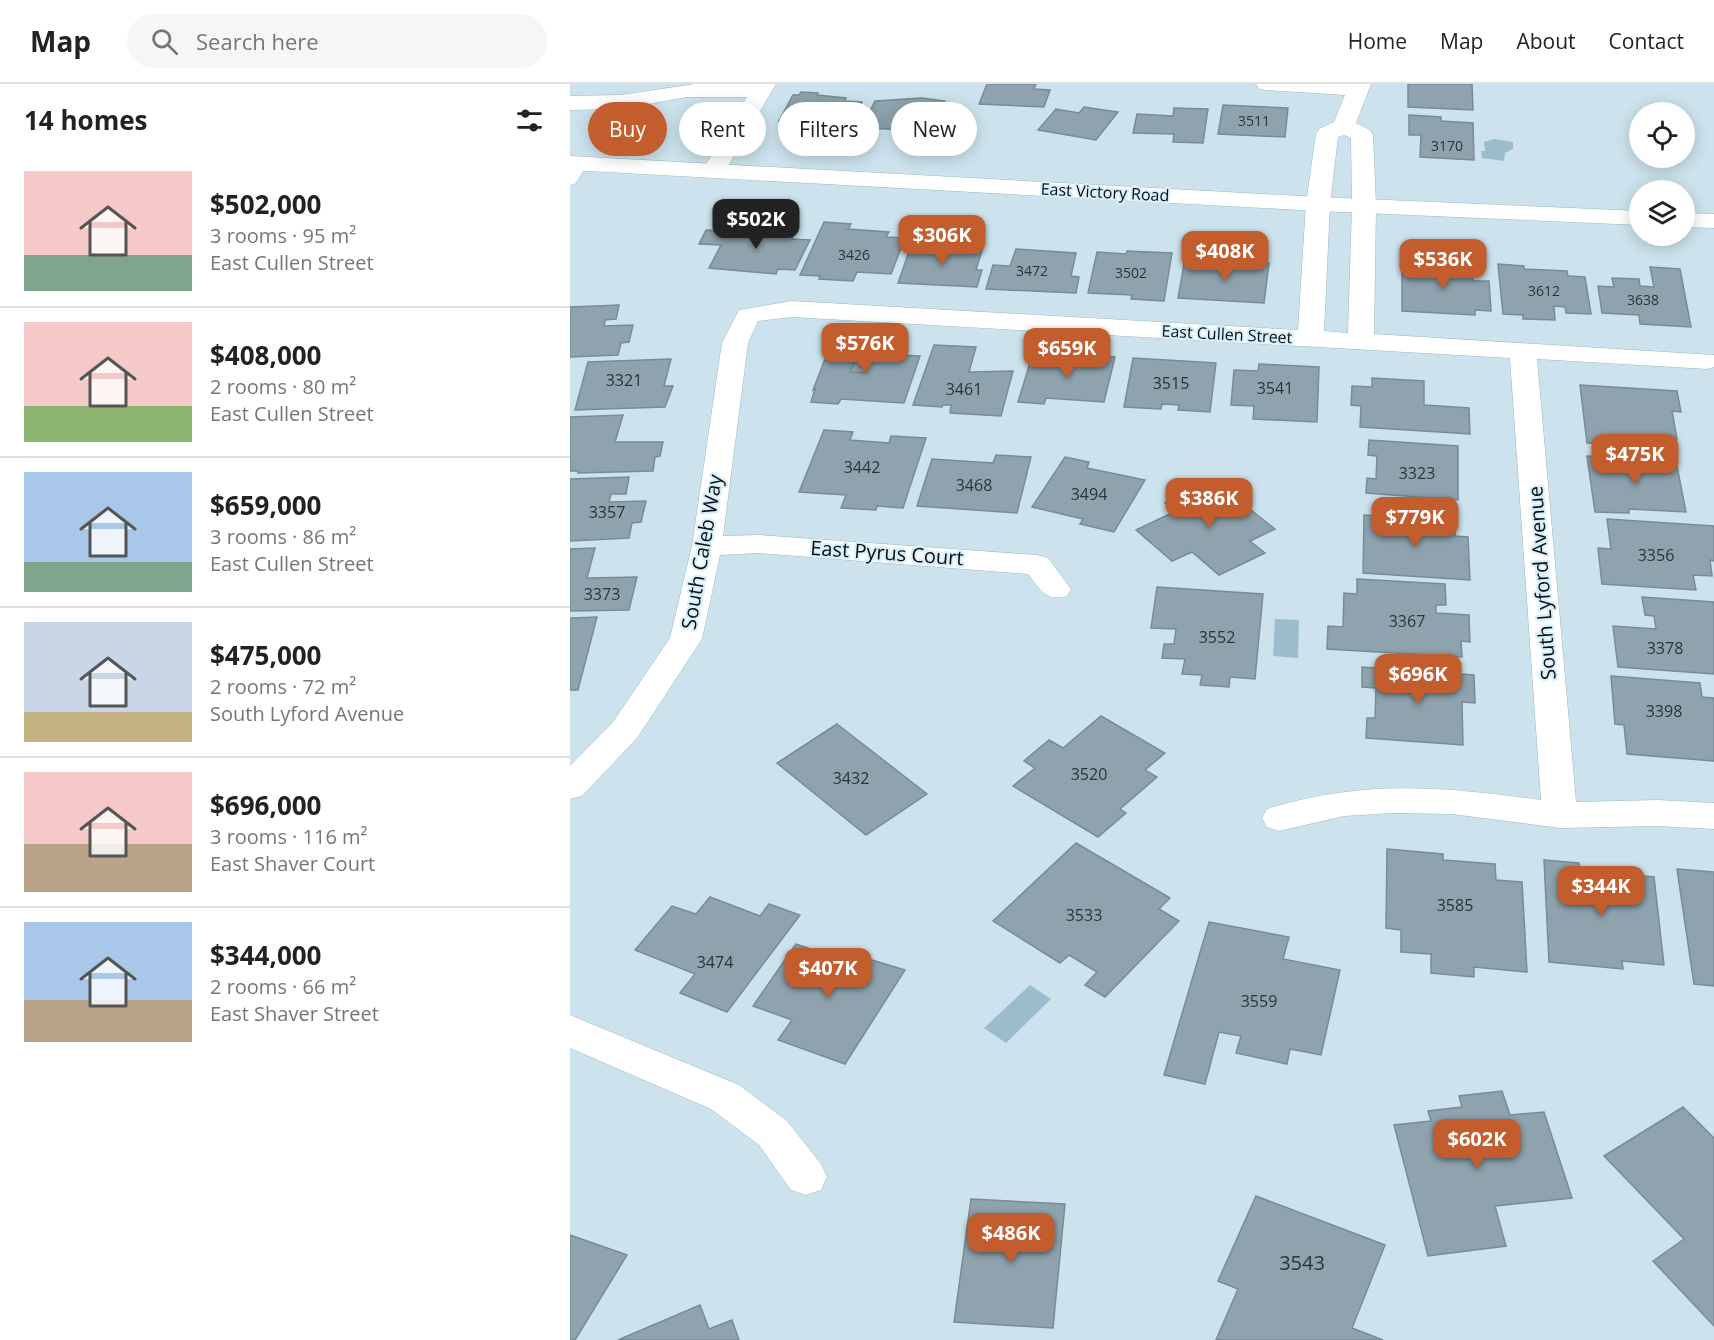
<!DOCTYPE html>
<html lang="en">
<head>
<meta charset="utf-8">
<style>
	:root { --surface:#fff; --page:#f6f6f6; --text:#222; --muted:#767676; --line:#e0e0e0; --accent:#c35d2e }
	body { margin:0; font-family:"Open Sans",sans-serif; background:var(--page); color:var(--text); height:100vh; display:flex; flex-direction:column; font-size:22px; white-space:nowrap }
	* { box-sizing:border-box; margin:0 }
	p { font-size:20px; color:var(--muted) }
	.icon { flex:none; width:33px; height:33px; fill:none; stroke:currentColor; stroke-width:2; stroke-linecap:round; stroke-linejoin:round }
	.map { position:relative; flex:1; overflow:hidden }
	.drawer { display:flex; flex-direction:column; background:var(--surface); width:570px }
	.drawer>* { flex:none }
	.hud { position:absolute; left:18px; top:18px; width:570px; height:54px; display:flex; gap:12px }
	.fabs { position:absolute; left:1059px; top:18px; display:grid; gap:12px }
	.fabs a { display:grid; place-items:center; width:66px; height:66px; border-radius:50%; background:var(--surface); box-shadow:0 3px 15px #0003; font-size:30px }
	.price { position:absolute; translate:-50% -51px; padding:0 14px; border-radius:12px; background:var(--accent); color:#fff; font-size:20px; line-height:39px; filter:drop-shadow(0 2px 3px #0008) }
	.price::after { content:''; position:absolute; left:50%; top:36px; width:18px; height:14px; margin-left:-9px; background:inherit; clip-path:polygon(0 0,100% 0,50% 100%) }
	.price.on { background:#222; color:#fff }
	ul { padding:0; list-style:none }
	li { display:flex; align-items:center; gap:18px; height:150px; padding:0 24px }
	li+li { border-top:2px solid var(--line) }
	li span { display:grid; place-items:center; flex:none; width:168px; height:120px; border-radius:0px; color:#555 }
	li>.icon { margin-inline-start:auto }
	span .icon { width:72px; height:72px; fill:#fffc; stroke-width:1 }
	li b { font-size:26px }
	h2 { display:flex; justify-content:space-between; align-items:center; height:72px; padding:0 24px; font-size:26px }
	.pill { padding:0 21px; border-radius:27px; background:var(--surface); box-shadow:0 3px 15px #0003; font-size:21px; line-height:54px }
	.pill.on { background:var(--accent); color:#fff }
	header { display:flex; align-items:center; gap:36px; box-sizing:border-box; height:84px; padding:0 30px; background:var(--surface); border-bottom:2px solid var(--line) }
	header strong { font-size:28px }
	nav { display:flex; gap:33px; margin-inline-start:auto; font-size:21px }
	.search { width:420px; height:54px; background:var(--page); display:flex; align-items:center; gap:15px; box-sizing:border-box; padding:0 21px; border-radius:33px; color:var(--muted); font-size:22px }
	main { display:flex; flex:1; min-height:0 }
	.map>svg:first-child { display:block }
	.water { fill:#9cbccb }
	.building { fill:#8ea3ad; stroke:#778c96; stroke-width:1.5; fill-rule:evenodd }
	.lines { fill:none; stroke-linecap:round; stroke-linejoin:round }
	.service-casing { stroke:#a0b6c0; stroke-width:1 }
	.minor-casing { stroke:#a0b6c0; stroke-width:1 }
	.secondary-casing { stroke:#a0b6c0; stroke-width:1 }
	.service { fill:#fff; fill-rule:evenodd }
	.minor { fill:#fff; fill-rule:evenodd }
	.secondary { fill:#fff; fill-rule:evenodd }
	.labels { text-anchor:middle; stroke-width:4.5; stroke-linejoin:round; paint-order:stroke }
	.far-number-label { font-size:14px; fill:#2a353a }
	.far-street-label { font-size:16px; fill:#091014; stroke:#d9f0fa }
	.number-label { font-size:16px; fill:#2a353a }
	.street-label { font-size:20px; fill:#091014; stroke:#d9f0fa }
	.near-number-label { font-size:20px; fill:#2a353a }
</style>
</head>
<body>
<header>
<strong>Map</strong>
<div class="search"><svg class="icon" aria-label="search" viewBox="0 0 24 24"><circle cx="10" cy="10" r="6"/><path d="M15 15l6 6"/></svg>Search here</div>
<nav><a>Home</a><a>Map</a><a>About</a><a>Contact</a></nav>
</header>
<main>
<section class="drawer">
<h2>14 homes<svg class="icon" aria-label="filters" viewBox="0 0 24 24"><path d="M4 7h16M4 17h16"/><circle cx="9" cy="7" r="2"/><circle cx="15" cy="17" r="2"/></svg></h2>
<ul>
<li><span style="background:linear-gradient(#f6c9c9 70%,#7fa58c 0)"><svg class="icon" aria-label="home" viewBox="0 0 24 24"><path d="M3 11l9-7 9 7M6 9v11h12V9"/></svg></span><div><b>$502,000</b><p>3 rooms · 95 m²</p><p>East Cullen Street</p></div></li>
<li><span style="background:linear-gradient(#f6c9c9 70%,#8fb573 0)"><svg class="icon" aria-label="home" viewBox="0 0 24 24"><path d="M3 11l9-7 9 7M6 9v11h12V9"/></svg></span><div><b>$408,000</b><p>2 rooms · 80 m²</p><p>East Cullen Street</p></div></li>
<li><span style="background:linear-gradient(#a9c7e8 75%,#7fa58c 0)"><svg class="icon" aria-label="home" viewBox="0 0 24 24"><path d="M3 11l9-7 9 7M6 9v11h12V9"/></svg></span><div><b>$659,000</b><p>3 rooms · 86 m²</p><p>East Cullen Street</p></div></li>
<li><span style="background:linear-gradient(#c9d6e8 75%,#c2b280 0)"><svg class="icon" aria-label="home" viewBox="0 0 24 24"><path d="M3 11l9-7 9 7M6 9v11h12V9"/></svg></span><div><b>$475,000</b><p>2 rooms · 72 m²</p><p>South Lyford Avenue</p></div></li>
<li><span style="background:linear-gradient(#f6c9c9 60%,#b9a48a 0)"><svg class="icon" aria-label="home" viewBox="0 0 24 24"><path d="M3 11l9-7 9 7M6 9v11h12V9"/></svg></span><div><b>$696,000</b><p>3 rooms · 116 m²</p><p>East Shaver Court</p></div></li>
<li><span style="background:linear-gradient(#a9c7e8 65%,#b9a48a 0)"><svg class="icon" aria-label="home" viewBox="0 0 24 24"><path d="M3 11l9-7 9 7M6 9v11h12V9"/></svg></span><div><b>$344,000</b><p>2 rooms · 66 m²</p><p>East Shaver Street</p></div></li>
</ul>
</section>
<div class="map">
<svg width="1144" height="1256" viewBox="0 0 1144 1256">
	<rect width="100%" height="100%" fill="#cce3ed"/>
	<path class="water" d="M924 55 943 58V65L935 69 934 77 912 74 911 67H915L914 58Z
		M705 535 729 536 728 574 703 572Z
		M460 901 481 915 436 959 414 944Z"/>
	<path class="building" d="M417 0H466L464 5 480 6 474 23 409 20Z
		M838 0H902L903 26 838 23Z
		M231 8 248 9 247 11 276 14 275 17 292 18 283 37H278L276 43 213 40 215 37H209L223 11H229Z
		M352 14 375 17 365 44 359 43 357 47 296 44 299 38 295 37 305 17Z
		M653 21 718 24 715 53 648 50Z
		M514 23 548 28 526 56 468 46 486 25 509 29Z
		M604 24 638 25 633 59 603 58 604 50 563 49 567 30 603 32Z
		M839 31 871 33V37L903 39 904 76 850 73 851 51H839Z
		M254 138 281 140 278 145 319 148 316 153 335 154 321 190 287 188 283 197 249 195 250 192 230 191Z
		M184 142 210 144 209 147 225 148 222 155 240 156 225 186 208 185 206 190 139 184 151 161 129 160 136 146 180 148Z
		M342 159 368 160 366 164 384 165 386 162 413 163 406 186H412L407 203 328 199Z
		M446 165 506 169 501 192 509 193 506 209 416 205 423 181 440 182Z
		M557 167 602 169 594 217 561 215 562 211 518 209 527 168 556 170Z
		M669 177 699 179 694 219 608 214 614 180 668 183Z
		M832 179 902 183 903 197H919L921 227 905 226V231L832 227Z
		M928 180 954 182V185L997 187 998 192 1015 193 1021 230 996 229 995 223 984 222 985 236 953 235V231L933 230Z
		M1080 183 1110 185 1121 243 1070 240 1069 231 1032 229 1028 202 1044 203 1042 194 1069 195 1070 202 1084 203Z
		M49 221 46 235 35 236 34 242 63 241 59 258 51 259 48 271 0 273V223Z
		M269 259 291 260 290 265H298L299 260 332 262 328 271 350 272 334 319 271 315 268 320 241 318 245 305 243 306 261 260ZM285 275H294L291 283H298L296 289 280 288Z
		M364 261 406 263 399 288 443 287 431 332 380 329 381 321H373L372 323 343 321Z
		M511 271 545 273 534 318 476 314 474 320 448 318 462 272 510 275Z
		M563 274 646 279 640 328 608 326 609 321 592 320 591 325 554 323Z
		M101 275 94 302H103L95 323 5 326 18 278Z
		M285 275H294L291 283H298L296 289 280 288Z
		M689 280 749 283 747 338 683 335 684 322 661 321 664 286 688 287Z
		M802 294 854 297V321L899 324 900 350 790 343 791 322 781 321 782 302 802 303Z
		M1010 301 1107 307 1111 328 1102 327 1107 355 1071 353 1073 362 1017 359Z
		M53 331 45 358H93L90 372 85 373 83 387 8 389 9 387H0V333Z
		M254 346 283 348 280 356 319 359 321 352 356 354 333 424 307 422 306 426 271 424 276 411 229 408Z
		M799 356 888 362V416L796 409 797 394 806 395 807 372 798 371Z
		M426 371 461 373 447 429 347 422 362 375 423 379Z
		M1017 372 1106 377 1116 428 1059 425V429L1025 428Z
		M495 373 519 378 517 384 575 396 544 448 510 440 513 435 462 423Z
		M59 393 56 410H41L39 418 76 417 71 438 62 439 59 454 0 457V395Z
		M644 397 705 445 680 457 695 469 649 491 622 468 602 477 566 446 606 427 595 419Z
		M794 431 885 437V452L898 453 900 496 793 489Z
		M1037 435 1144 442V477L1140 476 1142 492 1123 491 1126 506 1032 500 1028 464 1041 465Z
		M25 464 17 494 67 493 59 526 0 527V465Z
		M787 495 875 500 876 521H866V529L899 531 900 558 891 557 892 573 757 565 758 542 773 543 774 509 787 510Z
		M587 503 693 510 685 595 660 593 659 603 630 601 632 591 612 590 615 575 592 574 594 560H604L606 545 581 544Z
		M1072 513 1144 518V590L1048 583 1043 542 1086 545 1084 532 1075 531Z
		M27 533 8 606H0V534Z
		M792 583 904 591 905 619 892 618 893 661 796 654 797 634H805L806 604 792 603Z
		M1041 592 1130 599 1132 613 1144 614V677L1057 670 1054 641 1045 640Z
		M531 632 595 669 575 686 587 693 550 725 556 729 528 753 443 702 465 684 454 677 479 656 493 664Z
		M267 640 357 710 296 751 207 679Z
		M506 759 600 814 589 825 609 837 535 913 515 901 527 888 499 871 490 879 423 837Z
		M817 765 873 770V776L925 780 926 796 952 798 957 888 904 883V893L861 889V870L831 868V846L816 844Z
		M974 776 1009 779 1010 786 1084 793 1094 881 1052 877 1053 885 979 878Z
		M1107 785 1144 788V902L1124 900Z
		M140 813 190 832 199 820 230 831 157 928 110 909 125 890 65 866 102 822 126 830Z
		M639 838 719 853 713 875 770 886 751 971 720 965 717 980 666 969 671 952 649 948 635 1000 594 991Z
		M226 860 264 873 269 866 335 886 275 980 208 956 222 936 183 922Z
		M932 1007 940 1031 974 1028 1002 1114 925 1122 936 1162 858 1172 824 1041 861 1037 858 1027 892 1023 889 1012Z
		M1113 1023 1144 1054V1242L1083 1177 1114 1155 1034 1072Z
		M686 1112 815 1161 782 1244 813 1256H646L668 1205 648 1197Z
		M401 1115 495 1120 483 1244 384 1238Z
		M0 1151 57 1171 5 1256H0Z
		M130 1221 139 1245 162 1236 169 1256H48Z"/>
	<g class="lines">
		<g class="service-casing">
			<path id="service" d="M11 76 18 80 5 100 0 101V86L6 77Z"/>
		</g>
		<g class="minor-casing">
			<path id="minor" d="M125 0H206L152 92 144 94 136 92 132 87 177 13H117L51 25 0 26V12L51 11Z
				M686 0H801L786 39 800 46 803 51 806 122 804 250 1144 271V283L1137 285 967 275 1006 718 1088 716 1144 719V745L1088 742 990 744 882 730 823 729 774 732 709 747 697 743 692 734 697 725C795 695 872 703 971 716L940 274 222 233 188 237 178 259 153 452 189 451 467 471 478 474 501 505 497 512C476 518 470 505 458 490L189 469 150 471 132 555 67 654 12 712 0 715V682L43 638 100 554 122 462 152 259 169 226 222 217 728 246 736 120 746 50 749 45 764 38 775 11 697 6 689 5ZM774 51 781 54 782 122 778 249 754 247 760 120 768 53Z
				M0 931 169 1001 217 1037 251 1080 257 1093 251 1106 236 1111 221 1106 189 1061 141 1025 0 964Z"/>
		</g>
		<g class="secondary-casing">
			<path id="secondary" d="M0 72 748 113 1070 127V141L748 127 0 86Z
				M1114 129 1144 130V144L1114 143Z"/>
		</g>
		<use href="#service" class="service"/>
		<use href="#minor" class="minor"/>
		<use href="#secondary" class="secondary"/>
	</g>
	<g class="labels">
		<g class="far-number-label">
			<text x="684" y="42">3511</text>
			<text x="877" y="67">3170</text>
			<text x="284" y="176">3426</text>
			<text x="462" y="192">3472</text>
			<text x="561" y="194">3502</text>
			<text x="974" y="212">3612</text>
			<text x="1073" y="221">3638</text>
		</g>
		<g class="far-street-label">
			<text transform="translate(535 108) rotate(3)" y="6">East Victory Road</text>
			<text transform="translate(657 250) rotate(3)" y="6">East Cullen Street</text>
		</g>
		<g class="number-label">
			<text x="54" y="302">3321</text>
			<text x="601" y="305">3515</text>
			<text x="705" y="310">3541</text>
			<text x="394" y="311">3461</text>
			<text x="292" y="389">3442</text>
			<text x="847" y="395">3323</text>
			<text x="404" y="407">3468</text>
			<text x="519" y="416">3494</text>
			<text x="37" y="434">3357</text>
			<text x="1086" y="477">3356</text>
			<text x="32" y="516">3373</text>
			<text x="837" y="543">3367</text>
			<text x="647" y="559">3552</text>
			<text x="1095" y="570">3378</text>
			<text x="1094" y="633">3398</text>
			<text x="519" y="696">3520</text>
			<text x="281" y="700">3432</text>
			<text x="885" y="827">3585</text>
			<text x="514" y="837">3533</text>
			<text x="145" y="884">3474</text>
			<text x="689" y="923">3559</text>
		</g>
		<g class="street-label">
			<text transform="translate(132 468) rotate(-80)" y="7">South Caleb Way</text>
			<text transform="translate(317 469) rotate(4)" y="7">East Pyrus Court</text>
			<text transform="translate(972 499) rotate(-94)" y="7">South Lyford Avenue</text>
		</g>
		<g class="near-number-label">
			<text x="732" y="1186">3543</text>
		</g>
	</g>
</svg>
<div class="fabs">
<a><svg class="icon" aria-label="locate" viewBox="0 0 24 24"><circle cx="12" cy="12" r="6"/><path d="M12 2v4M12 18v4M2 12h4M18 12h4"/></svg></a>
<a><svg class="icon" aria-label="layers" viewBox="0 0 24 24"><path d="M12 4l9 5-9 5-9-5zM3 14l9 5 9-5"/></svg></a>
</div>
<b class="price on" style="left:186px;top:166px">$502K</b>
<b class="price" style="left:372px;top:182px">$306K</b>
<b class="price" style="left:655px;top:198px">$408K</b>
<b class="price" style="left:873px;top:206px">$536K</b>
<b class="price" style="left:295px;top:290px">$576K</b>
<b class="price" style="left:497px;top:295px">$659K</b>
<b class="price" style="left:1065px;top:401px">$475K</b>
<b class="price" style="left:639px;top:445px">$386K</b>
<b class="price" style="left:845px;top:464px">$779K</b>
<b class="price" style="left:848px;top:621px">$696K</b>
<b class="price" style="left:1031px;top:833px">$344K</b>
<b class="price" style="left:258px;top:915px">$407K</b>
<b class="price" style="left:907px;top:1086px">$602K</b>
<b class="price" style="left:441px;top:1180px">$486K</b>
<div class="hud">
<a class="pill on">Buy</a>
<a class="pill">Rent</a>
<a class="pill">Filters</a>
<a class="pill">New</a>
</div>
</div>
</main>
</body>
</html>
